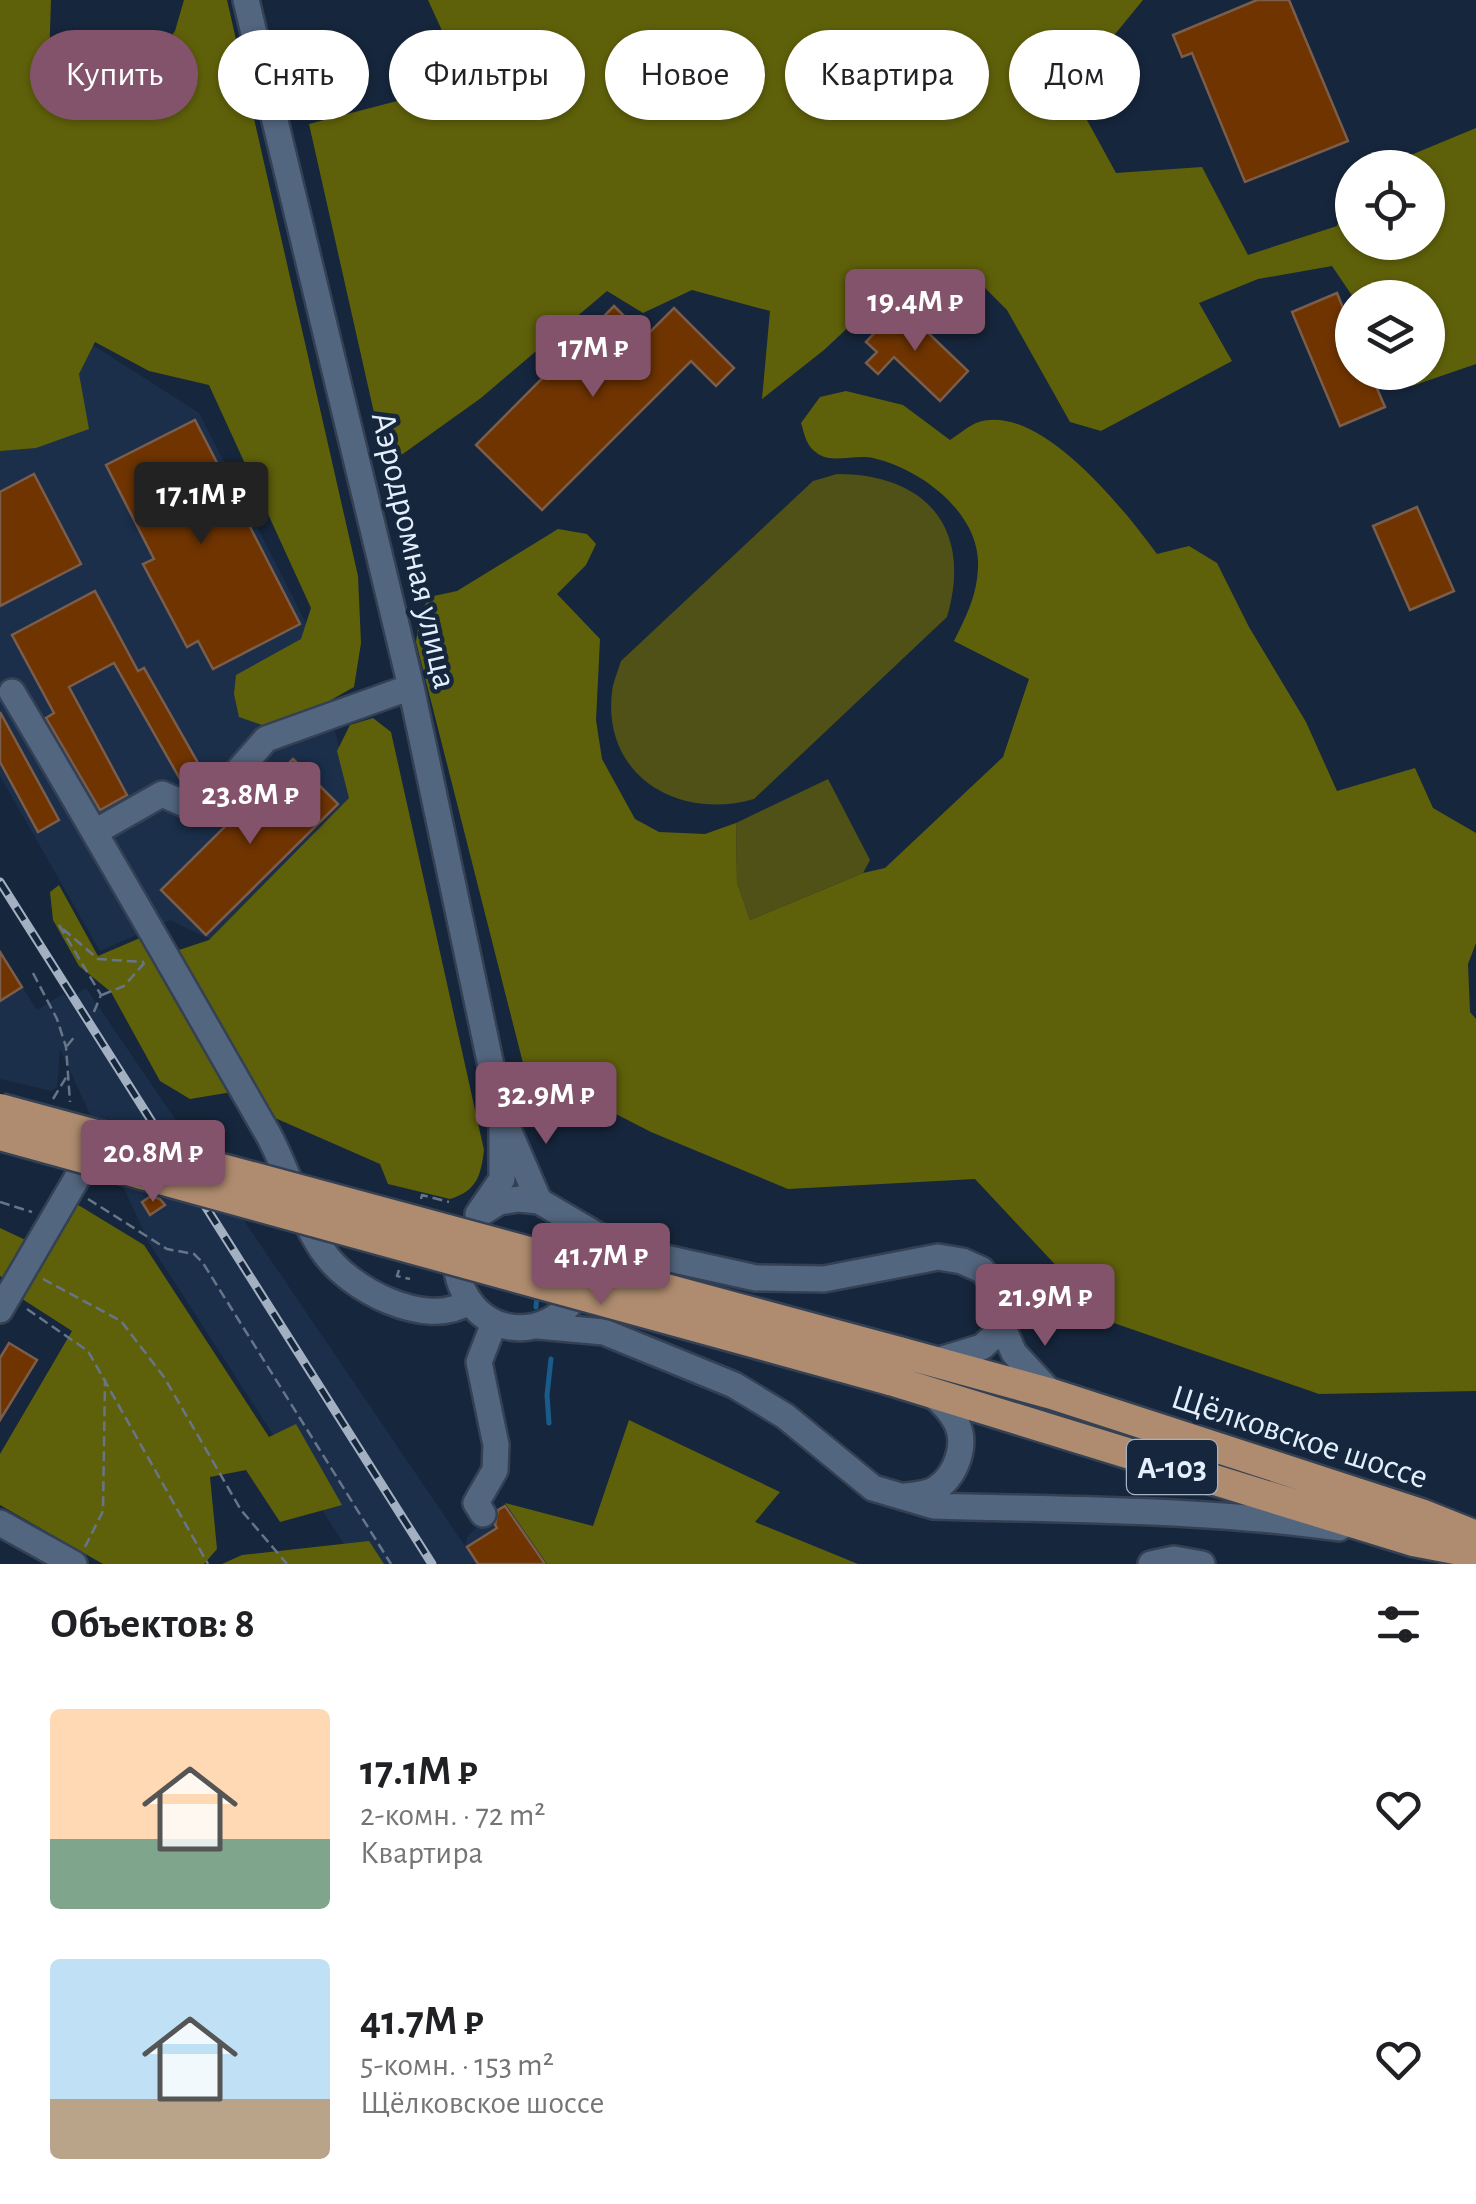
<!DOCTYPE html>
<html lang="ru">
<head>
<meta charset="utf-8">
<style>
	:root { --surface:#fff; --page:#f2f2f2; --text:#202124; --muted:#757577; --accent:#83526b }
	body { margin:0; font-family:"Alegreya Sans",sans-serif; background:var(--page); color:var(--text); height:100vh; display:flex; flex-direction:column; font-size:38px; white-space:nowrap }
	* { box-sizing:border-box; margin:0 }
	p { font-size:32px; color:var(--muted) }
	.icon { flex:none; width:55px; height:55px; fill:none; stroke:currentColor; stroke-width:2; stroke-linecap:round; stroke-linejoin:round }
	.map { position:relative; height:1564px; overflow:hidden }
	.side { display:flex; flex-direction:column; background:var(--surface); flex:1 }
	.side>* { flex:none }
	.banner { position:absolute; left:30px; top:30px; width:1418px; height:90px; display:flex; gap:20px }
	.fabs { position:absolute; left:1335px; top:150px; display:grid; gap:20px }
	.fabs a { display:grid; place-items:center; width:110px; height:110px; border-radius:50%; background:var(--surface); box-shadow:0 2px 8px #0004; font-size:50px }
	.price { position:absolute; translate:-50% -85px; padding:0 22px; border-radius:10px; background:var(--accent); color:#fff; font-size:32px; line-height:65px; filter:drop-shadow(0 2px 5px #0008) }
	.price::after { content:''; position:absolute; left:50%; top:60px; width:30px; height:22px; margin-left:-15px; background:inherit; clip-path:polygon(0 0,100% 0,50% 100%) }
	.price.on { background:#222; color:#fff }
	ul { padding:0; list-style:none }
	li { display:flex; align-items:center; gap:30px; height:250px; padding:0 50px }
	li span { display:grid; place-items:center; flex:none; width:280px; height:200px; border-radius:10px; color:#555 }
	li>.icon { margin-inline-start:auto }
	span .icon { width:120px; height:120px; fill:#fffc; stroke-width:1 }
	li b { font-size:42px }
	h2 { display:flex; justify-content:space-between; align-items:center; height:120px; padding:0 50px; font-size:42px }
	.chip { padding:0 35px; border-radius:45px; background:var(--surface); box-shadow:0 2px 8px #0004; font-size:35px; line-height:90px }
	.chip.on { background:var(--accent); color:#fff }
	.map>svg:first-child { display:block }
	.built { fill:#1b2f4b }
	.green { fill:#4f5116 }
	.forest { fill:#5f610a }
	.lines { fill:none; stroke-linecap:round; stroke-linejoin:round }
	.stream { stroke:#195b8b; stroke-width:5 }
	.building { fill:#6f3400; stroke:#7a5d4b; stroke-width:2.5 }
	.minor-casing { stroke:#344053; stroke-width:30 }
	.major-casing { stroke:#344053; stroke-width:35 }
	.path { stroke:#677588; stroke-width:2.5; stroke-dasharray:10 5; stroke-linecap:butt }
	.minor { stroke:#53667f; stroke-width:25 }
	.major { stroke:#af8c6f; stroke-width:30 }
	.rail-casing { stroke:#a3b0c1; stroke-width:9 }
	.rail { stroke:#16263c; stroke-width:5; stroke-dasharray:15; stroke-linecap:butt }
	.major-bridge-casing { stroke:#344053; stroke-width:35; stroke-linecap:butt }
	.major-bridge { stroke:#af8c6f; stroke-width:30 }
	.labels { text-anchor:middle; stroke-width:9; stroke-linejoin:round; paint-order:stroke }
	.shield { fill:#16263c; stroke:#a6b3c4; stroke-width:2.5 }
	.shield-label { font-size:32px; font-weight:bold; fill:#e4effe }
	.street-label { font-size:35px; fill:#e4effe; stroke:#16263c }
</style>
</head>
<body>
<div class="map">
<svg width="1476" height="1564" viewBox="0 0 1476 1564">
	<rect width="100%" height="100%" fill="#16263c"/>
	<path class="built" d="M85 340 199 413 305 621 353 798 212 940 170 920 100 951 0 776V395Z
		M0 952 37 1010 63 994 68 999 86 988 465 1546 467 1537 480 1524 505 1505 546 1564H357L149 1243 60 1049 57 1087 51 1091 0 1079Z"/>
	<path class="green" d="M837 474C927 474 973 529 947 617L754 799C679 821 602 776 612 692 613 682 618 671 621 661L813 481Z
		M828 779 870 860 863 873 750 920 737 882 736 823Z"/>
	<path class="forest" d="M0 0H51L49 62 93 108 132 93 175 31 184 0H227L358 576 361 643 354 687 315 709 265 726 239 717 234 694 236 675 301 639 311 608 209 385 149 371 95 342 79 374 89 429 36 448 0 451Z
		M428 0H1143L1070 89 1116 173 1202 167 1248 255 1337 226 1352 182V242H1428V168L1382 167 1476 128V364L1412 386 1403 373 1428 372V298L1353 297 1332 266 1258 279 1199 303 1232 361 1101 431 1070 422 1007 310 967 270 900 279 824 350 762 399 770 311 692 290 643 313 607 291 481 398 386 466 309 124 466 83Z
		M846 391 903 405 950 440C958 435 967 427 976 423 1038 399 1126 512 1157 554L1189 546 1217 563 1249 627 1306 722 1337 791 1415 768 1433 808 1476 833V943L1468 964 1470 1012 1476 1019V1391L1319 1394 1108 1321 975 1179 788 1189 651 1132 524 1067 416 642 420 615 429 597 457 591 558 529 587 534 596 544 586 565 557 594 600 639 596 720 602 759 635 819 659 832 705 834 736 823 737 882 750 920 863 873 885 868 1003 757 1029 679 954 641C966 617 977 595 978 568 981 513 921 469 873 458 857 454 834 463 820 455 806 447 805 436 801 423L820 397Z
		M373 718 391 732 484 1150C481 1175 477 1191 450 1199L388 1184 380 1164 275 1118 238 1091 190 1099 160 1081 111 992 79 966 53 920 50 892 59 885 98 956 154 932 167 954 209 940 349 798 337 751 350 725Z
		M70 1200 144 1245 269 1437 296 1424 342 1505 280 1522 246 1470 210 1477 217 1549 204 1564H103L0 1505V1454L72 1331 16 1295Z
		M0 1228 32 1243 9 1282 0 1276Z
		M629 1420 780 1492 755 1522 858 1564H547L505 1503 593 1526Z
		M369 1541 384 1564H222L242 1555Z"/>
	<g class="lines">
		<path class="stream" d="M551 1246 565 1229
			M536 1307 537 1294
			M549 1423 547 1395 551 1359"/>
	</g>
	<path class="building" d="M1257 0H1289L1348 141 1245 182 1192 53 1182 57 1173 35Z
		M1337 293 1352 330V372H1370L1385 407 1340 426 1292 312Z
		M614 306 645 337 674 308 734 368 716 386 691 361 542 510 476 445Z
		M900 306 968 371 940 401 894 357 878 374 866 363 877 352 866 342Z
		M195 420 300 624 213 669 198 641 187 647 143 564 154 559 106 465Z
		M34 474 81 564 0 606V492Z
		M1417 507 1454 591 1410 610 1373 526Z
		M95 591 138 671 144 668 206 777 187 787 184 786 114 663 69 687 127 795 100 810 46 718 54 713 12 635Z
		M0 712 59 820 38 832 0 762Z
		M293 759 338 804 206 935 161 890Z
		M0 952 22 987 0 1001Z
		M151 1196 160 1199 165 1205 150 1215 142 1202Z
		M9 1343 37 1360 0 1420V1358Z
		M505 1506 545 1564H478L467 1547 497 1528 495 1525 498 1510Z"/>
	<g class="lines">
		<g class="minor-casing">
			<path id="minor" d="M246 0 411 687 502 1118V1179L478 1214
				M12 692C99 838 183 986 268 1134 288 1170 300 1218 323 1251 348 1289 427 1330 468 1302
				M95 832 162 794 194 808 224 787 266 739 411 687
				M507 1127 539 1201
				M481 1213 499 1202 519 1199 539 1201 602 1238 647 1254 756 1278 824 1279 938 1257 962 1261 982 1270 998 1290 1004 1315 1003 1328 1014 1353 1052 1394
				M459 1245C455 1261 456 1276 463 1290 500 1367 620 1317 571 1222
				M0 1310 77 1178
				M538 1326 604 1332 734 1385 785 1416 873 1488 934 1506C1069 1510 1206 1509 1339 1528
				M936 1361 982 1347 1003 1328
				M906 1496C915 1495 929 1494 937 1488 956 1475 967 1445 957 1424 951 1411 941 1402 931 1393
				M483 1514 476 1503 495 1470 496 1445 479 1362 494 1323
				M0 1523 74 1564
				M1151 1564 1174 1559 1202 1564"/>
		</g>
		<g class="major-casing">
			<path id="major" d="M899 1352 1052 1394 1421 1514 1476 1536
				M890 1380 1413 1541 1476 1553"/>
		</g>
		<path class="path" d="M59 925 101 995 93 1014
			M63 929 98 959 144 962
			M33 973 57 1019 66 1047 70 1102
			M102 995 124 986 146 961
			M67 1046 75 1036
			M53 1099 67 1076
			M88 1199 167 1249 194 1254 203 1263 391 1564
			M421 1199 422 1195 449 1202
			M0 1202 32 1212
			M399 1270 397 1276 410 1279
			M43 1279 121 1321 164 1377 241 1510 287 1564
			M27 1309 88 1351 208 1564
			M85 1547 103 1511 105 1379"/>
		<use href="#minor" class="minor"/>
		<use href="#major" class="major"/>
		<g class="rail-casing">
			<path id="rail" d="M0 882 432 1564"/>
		</g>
		<use href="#rail" class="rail"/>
		<g class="major-bridge-casing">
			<path id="major-bridge" d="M0 1109 899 1352
				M0 1135 890 1380"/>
		</g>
		<use href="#major-bridge" class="major-bridge"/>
	</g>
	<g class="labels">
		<rect class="shield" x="1127" y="1440" width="90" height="54" rx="8"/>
		<g class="shield-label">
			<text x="1172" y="1478">А-103</text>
		</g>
		<g class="street-label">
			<text transform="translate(415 550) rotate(77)" y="12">Аэродромная улица</text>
			<text transform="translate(1300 1436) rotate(18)" y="12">Щёлковское шоссе</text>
		</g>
	</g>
</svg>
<div class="fabs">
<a><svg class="icon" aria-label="locate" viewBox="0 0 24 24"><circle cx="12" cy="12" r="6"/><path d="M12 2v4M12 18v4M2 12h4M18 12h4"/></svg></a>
<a><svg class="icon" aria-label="layers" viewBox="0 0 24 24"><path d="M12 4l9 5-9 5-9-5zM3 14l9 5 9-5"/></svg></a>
</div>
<b class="price" style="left:915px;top:354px">19.4M ₽</b>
<b class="price" style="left:593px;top:400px">17M ₽</b>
<b class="price on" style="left:201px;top:547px">17.1M ₽</b>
<b class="price" style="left:250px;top:847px">23.8M ₽</b>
<b class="price" style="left:546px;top:1147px">32.9M ₽</b>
<b class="price" style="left:153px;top:1205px">20.8M ₽</b>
<b class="price" style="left:601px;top:1308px">41.7M ₽</b>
<b class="price" style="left:1045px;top:1349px">21.9M ₽</b>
<div class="banner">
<a class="chip on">Купить</a>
<a class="chip">Снять</a>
<a class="chip">Фильтры</a>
<a class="chip">Новое</a>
<a class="chip">Квартира</a>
<a class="chip">Дом</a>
</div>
</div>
<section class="side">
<h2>Объектов: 8<svg class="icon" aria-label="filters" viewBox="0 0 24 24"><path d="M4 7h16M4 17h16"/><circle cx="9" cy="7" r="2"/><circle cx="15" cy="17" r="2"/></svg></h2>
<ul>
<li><span style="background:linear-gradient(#ffd9b3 65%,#7fa58c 0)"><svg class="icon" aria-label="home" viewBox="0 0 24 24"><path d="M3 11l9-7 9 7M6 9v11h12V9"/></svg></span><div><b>17.1M ₽</b><p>2-комн. · 72 m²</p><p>Квартира</p></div><svg class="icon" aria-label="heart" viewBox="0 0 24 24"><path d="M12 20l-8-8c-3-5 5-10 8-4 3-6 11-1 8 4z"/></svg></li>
<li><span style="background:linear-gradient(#bfe0f5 70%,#b9a48a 0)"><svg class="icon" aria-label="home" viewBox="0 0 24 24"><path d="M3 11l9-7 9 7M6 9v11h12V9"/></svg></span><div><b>41.7M ₽</b><p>5-комн. · 153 m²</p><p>Щёлковское шоссе</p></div><svg class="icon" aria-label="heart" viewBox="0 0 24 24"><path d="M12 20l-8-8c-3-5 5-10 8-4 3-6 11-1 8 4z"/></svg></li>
</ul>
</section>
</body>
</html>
